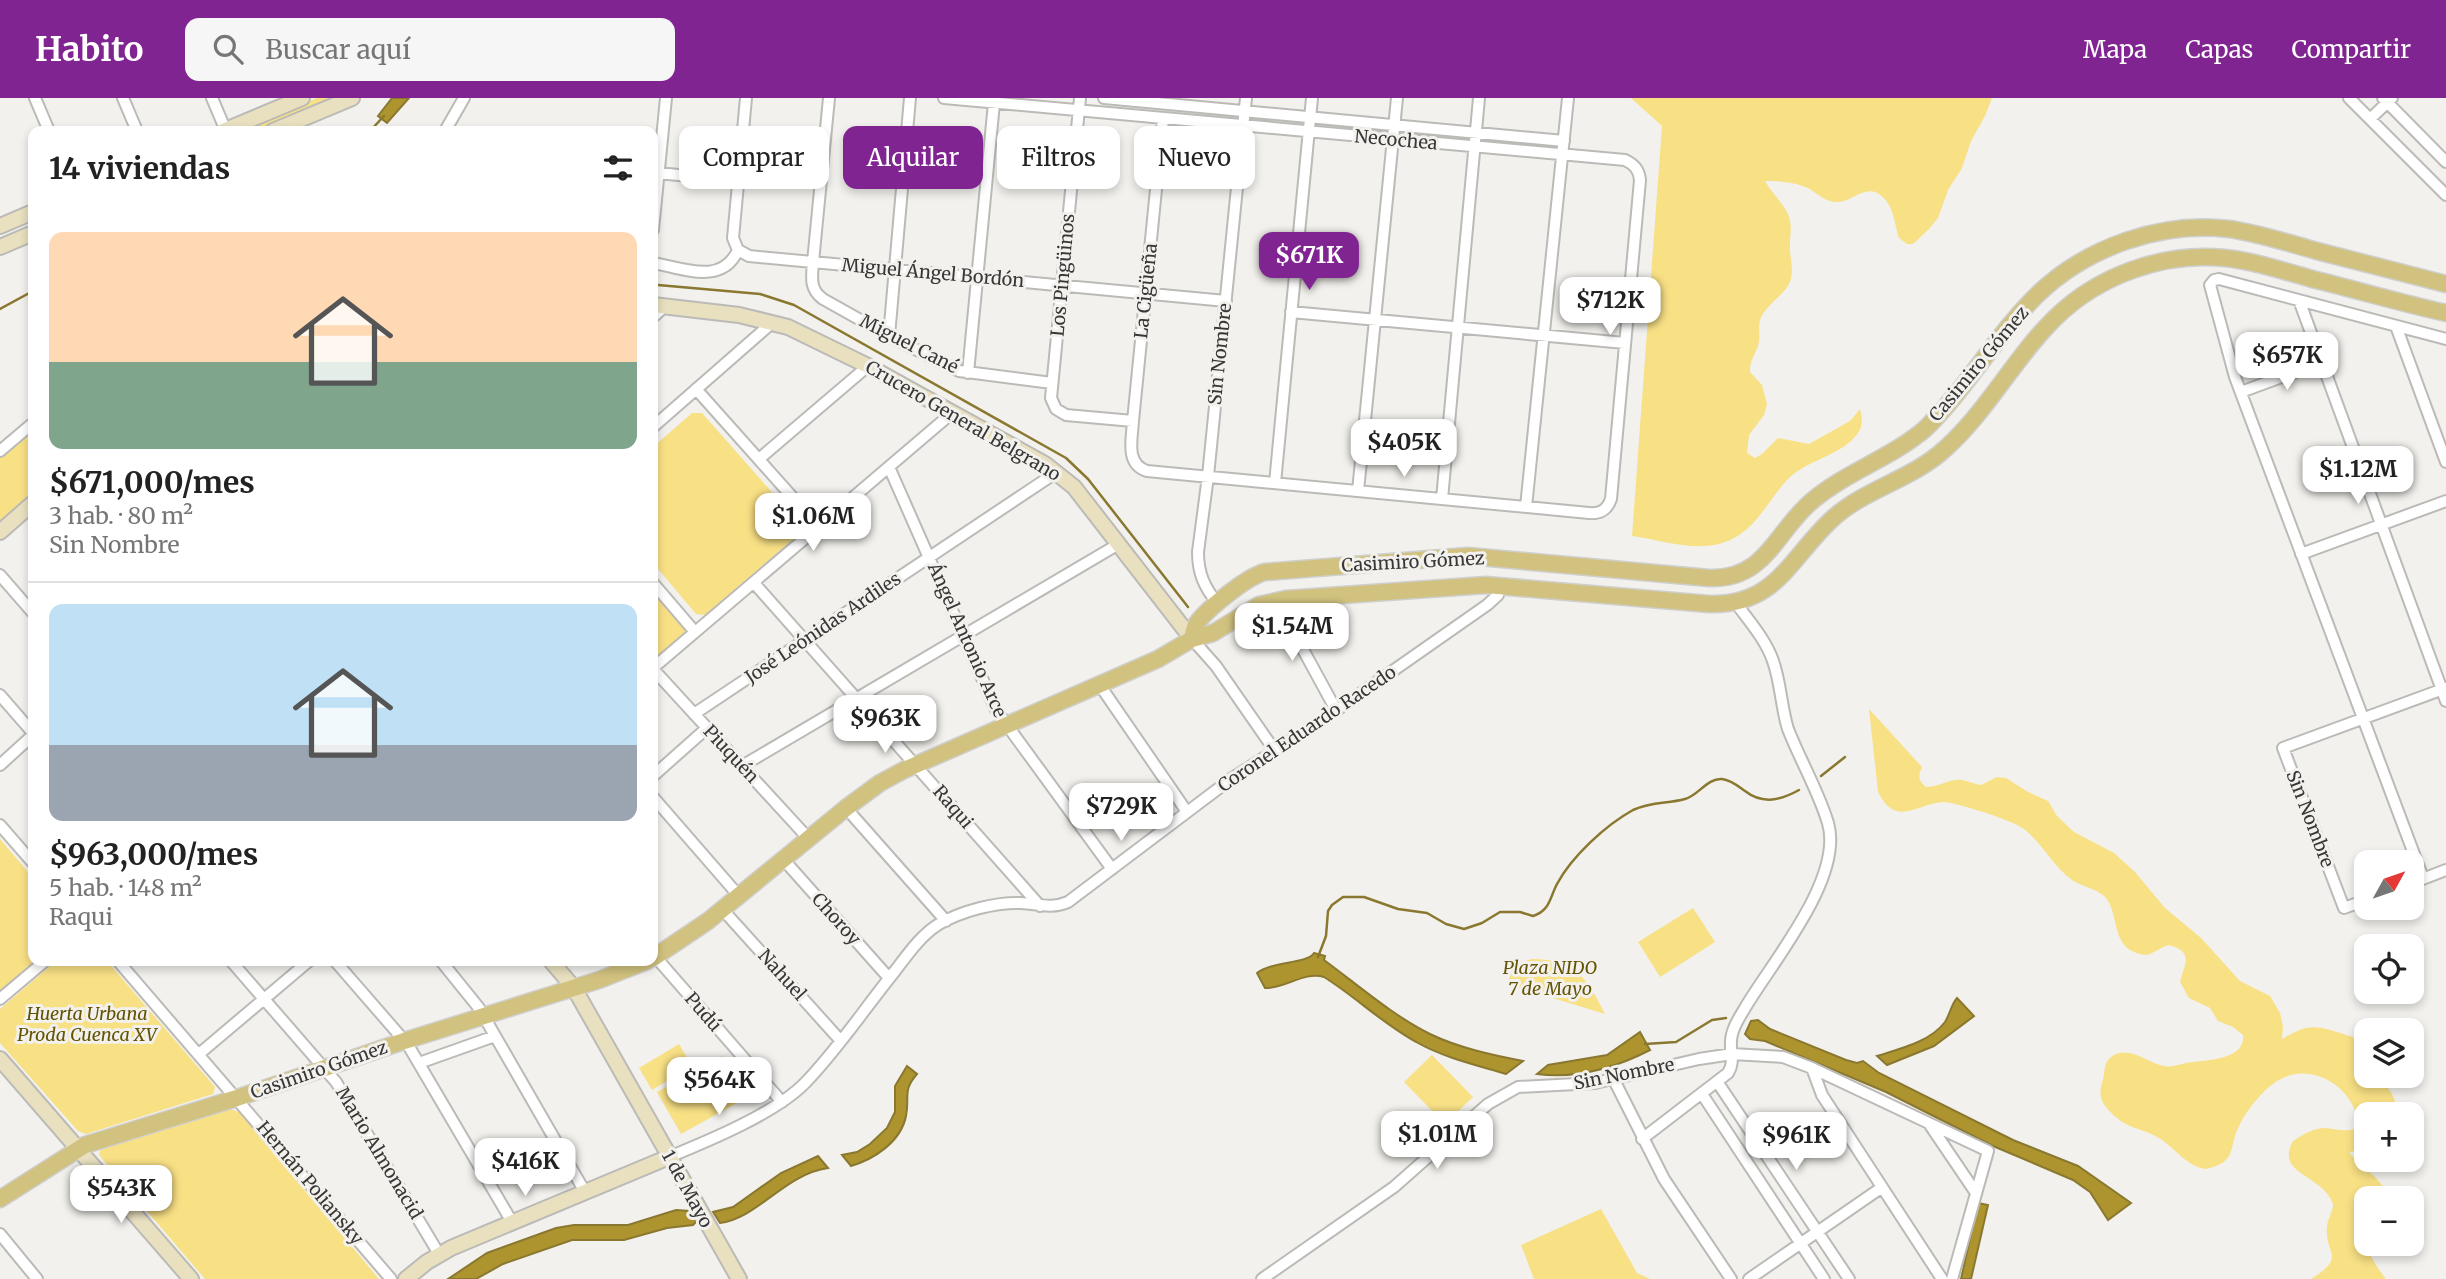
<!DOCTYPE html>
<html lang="es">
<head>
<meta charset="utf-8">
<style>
	:root { --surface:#fff; --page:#f6f6f6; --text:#222; --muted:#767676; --line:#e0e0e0; --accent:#802491 }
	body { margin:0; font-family:Merriweather,serif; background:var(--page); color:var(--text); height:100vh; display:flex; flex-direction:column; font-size:26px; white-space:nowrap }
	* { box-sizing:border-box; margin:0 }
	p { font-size:23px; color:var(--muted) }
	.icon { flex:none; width:38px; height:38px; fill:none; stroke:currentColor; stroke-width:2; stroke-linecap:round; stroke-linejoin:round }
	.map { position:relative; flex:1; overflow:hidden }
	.sheet { position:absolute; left:28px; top:28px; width:630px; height:840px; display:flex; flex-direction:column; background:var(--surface); border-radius:14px; box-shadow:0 4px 10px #0003 }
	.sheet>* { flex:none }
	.guide { position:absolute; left:679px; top:28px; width:665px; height:63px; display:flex; gap:14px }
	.needle { width:46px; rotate:50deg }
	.fabs { position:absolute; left:2354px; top:752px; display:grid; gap:14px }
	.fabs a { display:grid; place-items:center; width:70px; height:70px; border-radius:14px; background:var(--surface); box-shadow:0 4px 10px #0003; font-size:35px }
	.price { position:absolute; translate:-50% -60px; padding:0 16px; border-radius:14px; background:#fff; color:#222; font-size:23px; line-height:46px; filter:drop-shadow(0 2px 4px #0008) }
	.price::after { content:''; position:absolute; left:50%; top:42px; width:21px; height:16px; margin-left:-10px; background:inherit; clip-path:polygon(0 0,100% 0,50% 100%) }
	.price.active { background:var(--accent); color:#fff }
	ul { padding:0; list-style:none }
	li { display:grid; align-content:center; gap:14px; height:371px; padding:0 21px }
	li+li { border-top:2px solid var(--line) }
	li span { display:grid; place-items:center; height:217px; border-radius:14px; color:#555 }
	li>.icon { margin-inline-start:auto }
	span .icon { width:126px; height:126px; fill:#fffc; stroke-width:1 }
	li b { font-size:30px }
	h2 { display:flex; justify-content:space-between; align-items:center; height:84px; padding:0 21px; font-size:30px }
	.pill { padding:0 24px; border-radius:14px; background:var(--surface); box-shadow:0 4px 10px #0003; font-size:24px; line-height:63px }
	.pill.active { background:var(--accent); color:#fff }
	header { display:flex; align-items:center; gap:42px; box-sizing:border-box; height:98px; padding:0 35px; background:var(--accent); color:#fff }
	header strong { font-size:33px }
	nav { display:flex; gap:38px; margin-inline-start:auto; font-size:24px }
	.search { width:490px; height:63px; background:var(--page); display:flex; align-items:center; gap:18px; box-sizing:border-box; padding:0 24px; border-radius:14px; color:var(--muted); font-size:26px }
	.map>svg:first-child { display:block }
	.green { fill:#f8e085 }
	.water { fill:#ad942e; stroke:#8a7830; stroke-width:2 }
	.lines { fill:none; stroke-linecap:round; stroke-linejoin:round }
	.stream { stroke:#8a7830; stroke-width:2.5 }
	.street-casing { stroke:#bbbab7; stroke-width:14 }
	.secondary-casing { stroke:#bbbab7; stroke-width:18 }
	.primary-casing { stroke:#cfcfcf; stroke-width:19 }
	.street { stroke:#fff; stroke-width:10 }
	.secondary { stroke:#e8e0bf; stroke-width:14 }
	.primary { stroke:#d1c27f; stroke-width:16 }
	.labels { text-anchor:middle; stroke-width:6; stroke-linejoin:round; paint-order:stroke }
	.street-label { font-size:18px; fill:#383736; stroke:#f2f1ed }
	.park-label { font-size:18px; font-style:italic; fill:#645303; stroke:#f2f1ed }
</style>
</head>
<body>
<header>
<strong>Habito</strong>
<div class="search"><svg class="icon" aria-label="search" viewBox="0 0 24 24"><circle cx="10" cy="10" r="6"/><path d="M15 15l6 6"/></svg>Buscar aquí</div>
<nav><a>Mapa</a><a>Capas</a><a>Compartir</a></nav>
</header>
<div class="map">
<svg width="2446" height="1181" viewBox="0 0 2446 1181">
	<rect width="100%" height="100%" fill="#f2f1ed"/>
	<path class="green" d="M317 0H336L258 33H240Z
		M1631 0H1992L1985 18 1971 43 1962 70 1948 92 1938 120 1928 132 1913 146H1907L1899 140C1894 125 1894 106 1879 96 1864 87 1852 104 1838 104 1825 104 1818 96 1808 90 1795 84 1779 83 1765 83 1771 94 1781 103 1787 114 1793 126 1790 134 1790 146 1789 161 1796 174 1788 188 1780 200 1765 208 1760 222 1758 229 1760 236 1759 243 1758 254 1749 261 1750 274L1762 287 1767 306 1764 317 1749 337 1747 355 1755 360 1762 356 1778 340 1809 346 1850 323 1860 311C1863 322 1863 331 1854 340 1837 358 1809 362 1790 379 1767 402 1756 435 1722 445 1695 454 1660 442 1632 438L1662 28Z
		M692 315H702L800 426 799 436 705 517 696 516 653 465V349Z
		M33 329V397L0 425V357Z
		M653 491 688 535 653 568Z
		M1869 611 1922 669C1918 678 1918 682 1926 689 1937 689 1946 683 1956 682 1965 681 1972 686 1981 687L1997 679 2006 680 2028 694 2048 703 2057 718 2074 734 2114 755 2135 774 2165 810 2201 840 2240 883 2270 898 2280 915 2283 928 2282 941C2306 927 2313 926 2340 935 2350 938 2357 940 2365 947L2366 978H2379C2388 991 2399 1000 2395 1017H2366V1048L2349 1055 2377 1081 2385 1091 2387 1101H2366C2366 1138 2361 1150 2386 1181H2311C2348 1158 2324 1157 2327 1128 2328 1120 2333 1114 2333 1106 2324 1077 2274 1077 2293 1043 2304 1036 2313 1030 2326 1030 2336 1031 2345 1034 2355 1031 2359 1024 2357 1018 2354 1010 2341 982 2306 965 2277 983 2262 993 2247 1011 2239 1028 2228 1050 2238 1064 2206 1071 2185 1068 2174 1048 2157 1039 2146 1032 2133 1031 2122 1024 2108 1013 2096 1003 2102 985 2106 974 2102 964 2114 957 2132 948 2148 966 2165 968 2173 970 2179 966 2186 965 2203 962 2246 963 2243 937L2233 929 2218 923 2210 910 2189 900 2180 884C2185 865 2194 854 2169 847 2162 849 2157 853 2150 856 2145 858 2139 856 2134 854 2111 844 2119 814 2105 799 2096 790 2082 789 2072 782 2053 768 2042 745 2024 731 2015 723 1955 704 1943 704 1916 706 1896 730 1878 694Z
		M0 741 33 780V863H35L0 892Z
		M1693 810 1715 844 1660 879 1638 844Z
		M1532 861C1575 861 1587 880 1605 916L1507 886C1511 871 1518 865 1532 861Z
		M56 863H107L215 989 213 996 86 1036 78 1033 0 945V911Z
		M679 946 692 968 652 992 639 970Z
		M1432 957 1473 999 1445 1026 1404 984Z
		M722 958 746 1000 681 1036 657 994Z
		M230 1011 239 1014 379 1181H205L99 1057 100 1053 105 1049Z
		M1601 1111 1637 1175 1650 1181H1534L1521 1147Z"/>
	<path class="water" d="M392 0H409L387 25 378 18Z
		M1314 855 1325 858 1324 862C1358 887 1392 917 1430 936 1459 950 1492 957 1523 963L1506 976C1476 967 1445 960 1418 945 1384 927 1356 899 1324 879 1304 873 1285 891 1265 890L1257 875C1272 863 1307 866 1314 855Z
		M1957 900 1974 918 1934 948 1887 967 1877 958C1899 951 1930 944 1945 924 1950 916 1951 907 1957 900Z
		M1758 922 1770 931 1846 962 1857 965 1863 963 1879 975 2013 1042 2078 1068 2131 1105 2108 1122 2090 1094 2073 1082 1993 1048 1886 994 1765 943 1750 941 1745 936 1751 923Z
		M1640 934 1650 952C1615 970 1577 981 1537 976L1548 967 1607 957Z
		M907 968 917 976C902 993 910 999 906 1018 901 1044 874 1061 851 1068L842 1057 857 1054 870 1046 887 1030 895 1014V988Z
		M818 1058 828 1070C785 1076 758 1120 720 1125L713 1114 733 1109 781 1075Z
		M1978 1105 1988 1107 1971 1181H1961Z
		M676 1112 690 1113 697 1123 693 1127 667 1130 624 1142H572L503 1166 476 1181H448L487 1155 556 1130 574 1127H628Z"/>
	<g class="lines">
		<path class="stream" d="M370 33 384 18
			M658 187 760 196 794 207 1066 360 1088 381 1188 509
			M0 211 33 193
			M1821 678 1845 659
			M1318 859 1326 838 1328 813 1332 807 1343 799H1364L1398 811 1427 815 1446 826 1464 831 1482 825 1500 814H1520L1533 818C1550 813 1550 799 1557 786 1572 758 1606 727 1633 712 1652 703 1667 706 1685 701 1699 697 1707 680 1722 681 1731 682 1738 688 1745 693 1763 707 1781 702 1799 692
			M1645 946 1676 944 1712 922 1726 920"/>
		<g class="street-casing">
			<path id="street" d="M35 0 49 33
				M123 0 137 33
				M212 0 226 33
				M829 0 813 164C812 179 809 191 823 201L889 238 959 273 1052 285
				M944 0 1625 62C1635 67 1639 72 1640 82L1611 401C1607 412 1601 416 1589 415L1147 373C1125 366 1132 341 1133 323L1163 21
				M1080 0 1051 300 1056 311 1066 317 1133 323
				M1104 0 1564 43
				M2349 0 2446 97
				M2383 0 2446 64
				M2370 21 2392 0
				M445 33 464 0
				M658 75 739 83
				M653 132 666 0
				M738 152 749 158 1226 203
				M738 152 733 140 746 0
				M653 165C683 170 722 188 738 152
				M2299 202 2446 603
				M1291 214 1625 245
				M653 219 664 209
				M2396 228 2446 364
				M889 238 910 0
				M968 275 994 5
				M696 291 819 429
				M2241 294 2322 264
				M653 329 773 224
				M0 353 33 325
				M759 361 868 268
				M889 369 996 612 1112 771
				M1275 385 1312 0
				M1358 393 1397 0
				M1442 401 1479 0
				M1526 409 1568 0
				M2301 456 2446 403
				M0 477 33 515
				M653 485 695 534
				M754 485 1040 808
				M1276 502 1336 612
				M1218 506C1204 489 1198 475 1198 454L1208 378 1246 0
				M1192 541 1216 568 1275 653
				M653 570 952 315
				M653 571 808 740
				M1099 586 1187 714
				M0 597 33 635
				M694 616 1057 374
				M0 667 33 637
				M742 668 1117 447
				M653 678 707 630
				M653 699 739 798
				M846 710 946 823
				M0 727 33 765
				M783 761 889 880
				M2423 780 2235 279 2210 187 2214 182 2219 181 2446 241
				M2412 785 2446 772
				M2366 802 2344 810 2283 650 2446 590
				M723 812 840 942
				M653 856 782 1004
				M118 863 391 1181
				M231 863 336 984 439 1156
				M335 863 408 947 512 1124
				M441 863 479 910 585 1094
				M0 901 45 863
				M199 956 309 863
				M419 965 495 938
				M1812 970 1822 997 1942 1181
				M1614 982 1664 1081 1731 1181
				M1718 985 1849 1181
				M1702 996 1824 1181
				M1930 1027 1976 1095
				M1642 1041 1728 975C1735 964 1730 956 1731 944 1731 932 1739 920 1745 910 1772 864 1844 780 1828 725 1818 692 1800 662 1788 631 1781 609 1781 585 1773 563 1766 542 1749 523 1736 505
				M669 1059C708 1043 776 1015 805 985 838 951 865 910 895 873 908 856 921 837 939 826 962 813 995 804 1021 805 1038 806 1052 811 1068 804L1231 681 1324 621 1487 507 1498 497 1500 487
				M0 1136 37 1181
				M1262 1181 1394 1089 1488 1006 1518 989 1595 985 1699 961 1732 956 1783 959 1812 970 1988 1053 1952 1181
				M1749 1181 1881 1090"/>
		</g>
		<g class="secondary-casing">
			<path id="secondary" d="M223 33 302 0
				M273 33 352 0
				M0 128 33 114
				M0 149 33 135
				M653 207 739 217 788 229 868 268 1045 366 1074 389 1192 541
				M0 434 33 405
				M551 863 574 890 739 1181
				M0 961 191 1181
				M406 1181 427 1164 451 1150 669 1059"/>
		</g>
		<g class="primary-casing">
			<path id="primary" d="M1192 541C1193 535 1194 530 1197 525 1208 510 1248 478 1265 474L1468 458 1709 480C1766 482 1775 434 1812 403 1846 374 1891 360 1925 331 1967 290 1996 237 2038 196 2087 149 2161 123 2229 131 2258 135 2288 145 2317 153 2360 164 2403 175 2446 186
				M653 860 708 823 846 710 880 685 904 672 1158 561 1192 541 1213 535 1259 507 1286 501 1486 487 1709 506C1775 508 1789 462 1830 423 1863 391 1912 382 1946 350 1988 312 2015 259 2055 220 2099 177 2163 154 2225 160 2254 163 2284 173 2312 181 2357 192 2401 205 2446 215
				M0 1101 85 1047 237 1000 404 943 599 882 647 863"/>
		</g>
		<use href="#street" class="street"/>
		<use href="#secondary" class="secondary"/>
		<use href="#primary" class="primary"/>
	</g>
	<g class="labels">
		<g class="street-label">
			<text transform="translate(1396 42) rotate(5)" y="6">Necochea</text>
			<text transform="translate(933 175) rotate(5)" y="6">Miguel Ángel Bordón</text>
			<text transform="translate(1063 177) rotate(-85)" y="6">Los Pingüinos</text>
			<text transform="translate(1146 193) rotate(-84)" y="6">La Cigüeña</text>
			<text transform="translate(909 246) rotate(27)" y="6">Miguel Cané</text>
			<text transform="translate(1220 256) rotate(-84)" y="6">Sin Nombre</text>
			<text transform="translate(1979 266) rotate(-50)" y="6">Casimiro Gómez</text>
			<text transform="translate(963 323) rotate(30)" y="6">Crucero General Belgrano</text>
			<text transform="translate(1413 464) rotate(-3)" y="6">Casimiro Gómez</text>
			<text transform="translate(823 530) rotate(-34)" y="6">José Leónidas Ardiles</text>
			<text transform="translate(967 542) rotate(66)" y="6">Ángel Antonio Arce</text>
			<text transform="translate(1307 631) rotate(-34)" y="6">Coronel Eduardo Racedo</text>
			<text transform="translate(731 656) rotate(47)" y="6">Piuquén</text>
			<text transform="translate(953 709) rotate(49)" y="6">Raqui</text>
			<text transform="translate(2310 721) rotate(69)" y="6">Sin Nombre</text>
			<text transform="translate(836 821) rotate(48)" y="6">Choroy</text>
			<text transform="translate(782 877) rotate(48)" y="6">Nahuel</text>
			<text transform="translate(703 914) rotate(49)" y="6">Pudú</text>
			<text transform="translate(319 972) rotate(-19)" y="6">Casimiro Gómez</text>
			<text transform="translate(1624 976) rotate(-11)" y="6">Sin Nombre</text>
			<text transform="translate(379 1055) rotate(59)" y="6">Mario Almonacid</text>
			<text transform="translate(310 1085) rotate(50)" y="6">Hernán Poliansky</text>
			<text transform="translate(687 1091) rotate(61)" y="6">1 de Mayo</text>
		</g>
		<g class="park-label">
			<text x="1550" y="876">Plaza NIDO<tspan x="1550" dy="21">7 de Mayo</tspan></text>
			<text x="87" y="922">Huerta Urbana<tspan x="87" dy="21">Proda Cuenca XV</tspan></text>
		</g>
	</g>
</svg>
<div class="fabs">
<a><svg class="needle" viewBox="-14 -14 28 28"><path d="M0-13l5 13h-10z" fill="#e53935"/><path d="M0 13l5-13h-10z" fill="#767676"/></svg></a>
<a><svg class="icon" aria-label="locate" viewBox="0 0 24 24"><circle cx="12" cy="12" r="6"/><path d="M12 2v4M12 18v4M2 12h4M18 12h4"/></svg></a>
<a><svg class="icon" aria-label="layers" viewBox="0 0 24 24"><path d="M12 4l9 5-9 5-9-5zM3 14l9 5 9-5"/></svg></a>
<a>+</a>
<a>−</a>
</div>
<b class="price active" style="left:1309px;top:194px">$671K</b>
<b class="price" style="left:1610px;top:239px">$712K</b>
<b class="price" style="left:2287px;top:294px">$657K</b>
<b class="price" style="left:1404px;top:381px">$405K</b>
<b class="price" style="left:2358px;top:408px">$1.12M</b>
<b class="price" style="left:813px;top:455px">$1.06M</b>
<b class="price" style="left:1292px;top:565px">$1.54M</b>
<b class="price" style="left:885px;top:657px">$963K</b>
<b class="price" style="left:1121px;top:745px">$729K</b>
<b class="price" style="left:719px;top:1019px">$564K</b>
<b class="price" style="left:1437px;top:1073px">$1.01M</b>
<b class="price" style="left:1796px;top:1074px">$961K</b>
<b class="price" style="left:525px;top:1100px">$416K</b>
<b class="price" style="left:121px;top:1127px">$543K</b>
<div class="guide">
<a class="pill">Comprar</a>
<a class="pill active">Alquilar</a>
<a class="pill">Filtros</a>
<a class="pill">Nuevo</a>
</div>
<section class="sheet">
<h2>14 viviendas<svg class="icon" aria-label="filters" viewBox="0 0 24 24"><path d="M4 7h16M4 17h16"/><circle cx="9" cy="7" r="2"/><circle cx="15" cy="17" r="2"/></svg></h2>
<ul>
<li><span style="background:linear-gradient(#ffd9b3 60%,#7fa58c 0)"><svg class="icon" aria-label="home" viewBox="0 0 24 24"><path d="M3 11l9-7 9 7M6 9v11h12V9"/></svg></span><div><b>$671,000/mes</b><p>3 hab. · 80 m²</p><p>Sin Nombre</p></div></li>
<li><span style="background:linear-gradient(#bfe0f5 65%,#9aa5b1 0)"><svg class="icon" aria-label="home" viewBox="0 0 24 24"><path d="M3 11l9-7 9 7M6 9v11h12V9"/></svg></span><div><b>$963,000/mes</b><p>5 hab. · 148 m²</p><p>Raqui</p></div></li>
</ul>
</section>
</div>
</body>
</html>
